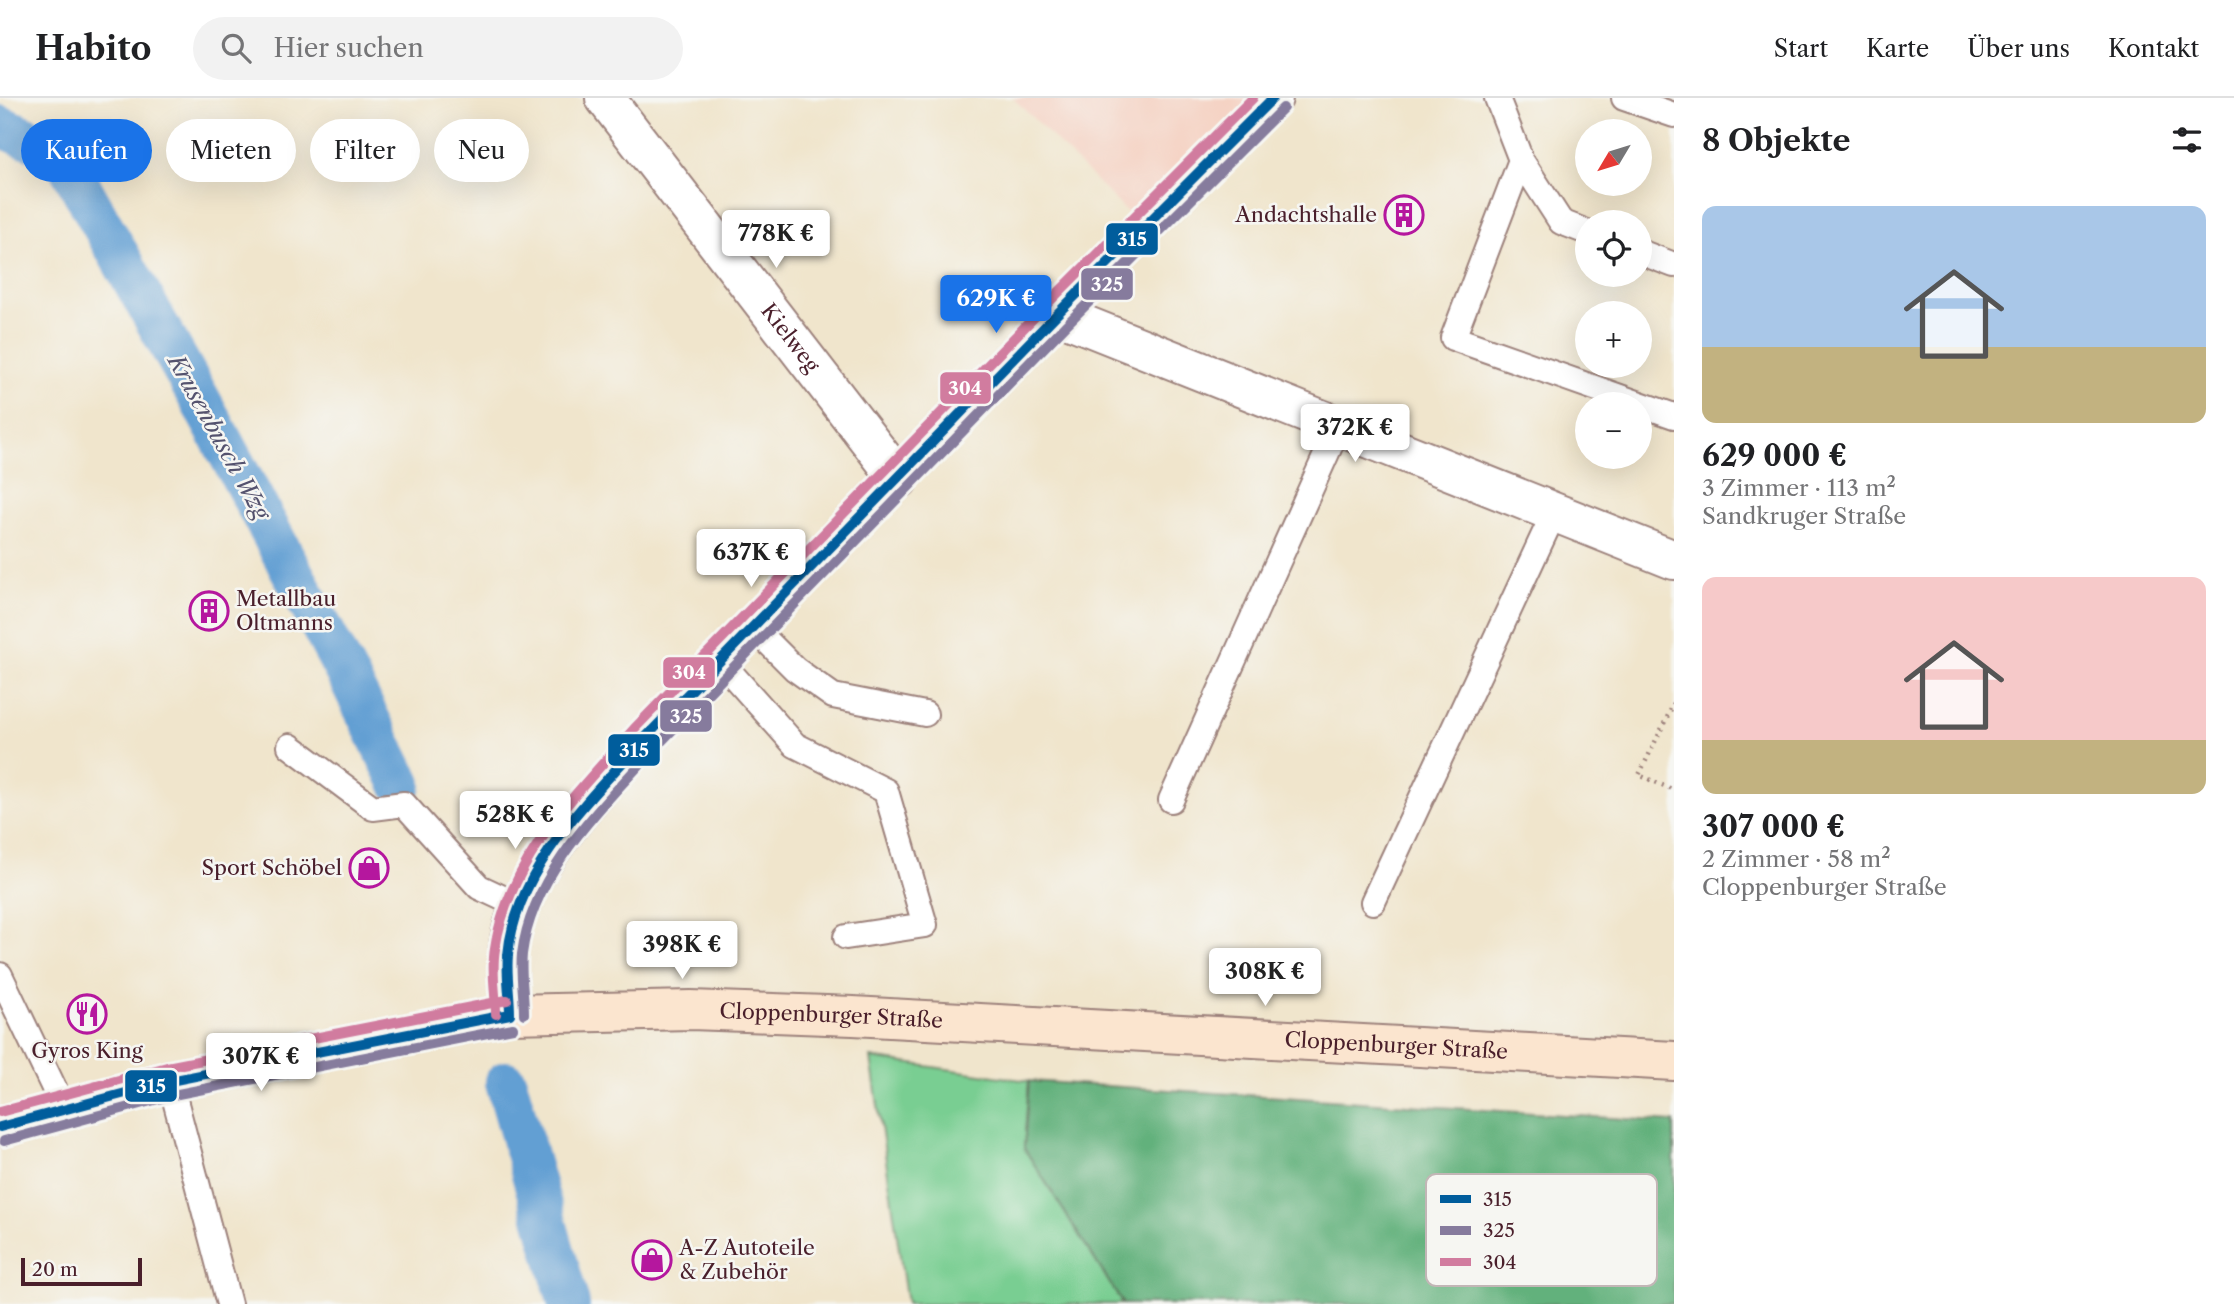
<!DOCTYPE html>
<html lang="de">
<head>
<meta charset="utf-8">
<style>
	:root { --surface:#fff; --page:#f2f2f2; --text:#202124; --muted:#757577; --line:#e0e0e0; --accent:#1a73e8 }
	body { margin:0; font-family:"Libre Caslon Text",serif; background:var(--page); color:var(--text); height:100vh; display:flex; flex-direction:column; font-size:26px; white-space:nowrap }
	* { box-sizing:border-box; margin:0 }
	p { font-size:23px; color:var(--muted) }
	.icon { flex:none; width:38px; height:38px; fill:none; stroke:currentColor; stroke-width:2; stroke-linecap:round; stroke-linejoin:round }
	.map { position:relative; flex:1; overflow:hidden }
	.drawer { display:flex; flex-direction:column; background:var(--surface); width:560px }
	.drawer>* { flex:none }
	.hud { position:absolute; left:21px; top:21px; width:665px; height:63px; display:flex; gap:14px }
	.needle { width:46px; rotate:232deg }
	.tools { position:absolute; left:1575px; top:21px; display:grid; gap:14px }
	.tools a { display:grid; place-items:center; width:77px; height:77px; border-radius:50%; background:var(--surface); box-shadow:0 7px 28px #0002; font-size:35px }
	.scale { position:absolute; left:21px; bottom:18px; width:121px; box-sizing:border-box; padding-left:7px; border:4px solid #4a1f2b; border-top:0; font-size:19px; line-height:24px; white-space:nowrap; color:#4a1f2b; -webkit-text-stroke:5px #f6f6f2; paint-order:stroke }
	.price { position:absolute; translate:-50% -60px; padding:0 16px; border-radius:7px; background:#fff; color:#222; font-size:23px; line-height:46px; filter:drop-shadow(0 2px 4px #0008) }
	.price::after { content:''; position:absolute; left:50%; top:42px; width:21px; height:16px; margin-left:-10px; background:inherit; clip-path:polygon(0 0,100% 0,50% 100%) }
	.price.on { background:var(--accent); color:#fff }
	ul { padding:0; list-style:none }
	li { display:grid; align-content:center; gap:14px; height:371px; padding:0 28px }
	li span { display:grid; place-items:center; height:217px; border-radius:14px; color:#555 }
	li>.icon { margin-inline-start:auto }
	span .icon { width:126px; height:126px; fill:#fffc; stroke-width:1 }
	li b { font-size:30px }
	h2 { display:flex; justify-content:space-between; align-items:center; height:84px; padding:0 28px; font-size:30px }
	.chip { padding:0 24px; border-radius:32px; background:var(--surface); box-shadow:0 7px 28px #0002; font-size:24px; line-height:63px }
	.chip.on { background:var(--accent); color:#fff }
	header { display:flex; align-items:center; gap:42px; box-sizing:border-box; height:98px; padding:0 35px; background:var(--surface); border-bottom:2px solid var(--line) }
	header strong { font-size:33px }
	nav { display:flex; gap:38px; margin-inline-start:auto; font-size:24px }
	.search { width:490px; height:63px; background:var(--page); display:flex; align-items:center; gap:18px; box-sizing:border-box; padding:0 24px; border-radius:38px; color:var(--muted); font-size:26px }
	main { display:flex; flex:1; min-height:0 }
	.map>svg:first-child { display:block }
	.built { fill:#f5d2c3 }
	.green { fill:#79ce92; stroke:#62765e; stroke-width:2 }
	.forest { fill:#62b17c; stroke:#566854; stroke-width:2 }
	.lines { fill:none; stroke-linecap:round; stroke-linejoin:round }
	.canal { stroke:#629fd3; stroke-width:42 }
	.service-casing { stroke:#9d827c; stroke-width:28 }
	.minor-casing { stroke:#9d827c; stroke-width:42 }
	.tertiary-casing { stroke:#9d827c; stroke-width:42 }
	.secondary-casing { stroke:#9d827c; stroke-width:42 }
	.path { stroke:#9d827c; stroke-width:4.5; stroke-dasharray:2 5; stroke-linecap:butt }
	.service { stroke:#fff; stroke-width:24 }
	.minor { stroke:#fff; stroke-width:38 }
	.tertiary { stroke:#fff; stroke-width:38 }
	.secondary { stroke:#fbe5cf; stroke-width:38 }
	.bus-1-casing { stroke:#f6f6f2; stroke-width:16 }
	.bus-2-casing { stroke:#f6f6f2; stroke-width:16 }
	.bus-3-casing { stroke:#f6f6f2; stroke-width:16 }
	.bus-1 { stroke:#005d9c; stroke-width:10 }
	.bus-2 { stroke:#867b9d; stroke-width:10 }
	.bus-3 { stroke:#d17c9f; stroke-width:10 }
	.labels { text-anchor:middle; stroke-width:5; stroke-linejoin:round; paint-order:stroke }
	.poi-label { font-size:21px; fill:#4a1f2b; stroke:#f6f6f2; text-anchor:end }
	.street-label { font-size:21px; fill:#4a1f2b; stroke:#f6f6f2 }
	.water-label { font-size:23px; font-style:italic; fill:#54526e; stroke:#f6f6f2 }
	.key { fill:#f6f6f2; stroke:#c2b6b6; stroke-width:2 }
	.key-label { font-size:19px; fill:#4a1f2b }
	.line-badge { stroke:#f6f6f2; stroke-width:2.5 }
	.badge-label { font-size:19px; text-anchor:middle; font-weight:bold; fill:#fff }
</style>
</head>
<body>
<header>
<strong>Habito</strong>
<div class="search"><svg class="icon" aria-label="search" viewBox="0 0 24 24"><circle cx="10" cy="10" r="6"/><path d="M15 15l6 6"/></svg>Hier suchen</div>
<nav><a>Start</a><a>Karte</a><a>Über uns</a><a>Kontakt</a></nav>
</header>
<main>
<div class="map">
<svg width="1674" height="1206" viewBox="0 0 1674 1206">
	<rect width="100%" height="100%" fill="#f6f6f2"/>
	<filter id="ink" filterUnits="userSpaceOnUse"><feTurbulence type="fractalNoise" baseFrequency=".0143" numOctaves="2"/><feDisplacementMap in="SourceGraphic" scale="14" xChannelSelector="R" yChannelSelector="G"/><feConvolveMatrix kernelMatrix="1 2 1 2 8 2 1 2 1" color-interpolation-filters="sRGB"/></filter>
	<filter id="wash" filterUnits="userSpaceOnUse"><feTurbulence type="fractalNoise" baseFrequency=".00686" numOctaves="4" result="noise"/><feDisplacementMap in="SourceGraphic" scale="28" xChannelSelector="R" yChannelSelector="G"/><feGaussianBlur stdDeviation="1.57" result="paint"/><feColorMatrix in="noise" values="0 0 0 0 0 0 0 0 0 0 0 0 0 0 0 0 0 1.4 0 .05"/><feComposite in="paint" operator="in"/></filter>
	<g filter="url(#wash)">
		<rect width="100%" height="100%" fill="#f0e5cc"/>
		<path class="built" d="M1013 0H1258L1136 123Z"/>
		<path class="green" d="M871 960 1029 983 1024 1050 1123 1206H907Z"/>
		<path class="forest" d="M1029 983 1674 1024V1206H1123L1024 1050Z"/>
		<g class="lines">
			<path class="canal" d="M0 28 61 54 199 300 351 584 401 686
				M506 984 569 1206"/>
		</g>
	</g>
	<g filter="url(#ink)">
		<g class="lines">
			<g class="service-casing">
				<path id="service" d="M1497 0 1521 62 1561 124 1587 134
					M1624 0 1674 17
					M1521 62 1453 240 1674 318
					M1640 154 1674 167
					M754 530 795 571 833 598 925 616
					M721 564 795 647 886 693 925 827 846 839
					M290 648 373 710 404 706 479 789 522 809
					M1171 702 1339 328
					M1373 804 1555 413
					M0 877 64 1011
					M170 983 229 1206"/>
			</g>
			<g class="minor-casing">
				<g id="minor">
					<path id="s1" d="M605 0 899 381"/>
					<path d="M1057 216 1674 462"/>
				</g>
			</g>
			<g class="tertiary-casing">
				<path id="tertiary" d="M510 916C510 896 507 876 508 856 514 776 594 698 644 641L1057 216 1273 0"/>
			</g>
			<g class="secondary-casing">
				<g id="secondary">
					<path id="s2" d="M0 1029 170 983 510 916 691 912 853 918 1674 963"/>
				</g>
			</g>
			<path class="path" d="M1674 605 1639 677 1674 692"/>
			<use href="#service" class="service"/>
			<use href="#minor" class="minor"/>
			<use href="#tertiary" class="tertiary"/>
			<use href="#secondary" class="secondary"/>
			<g class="bus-1-casing">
				<path id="bus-1" d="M510 916C510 896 506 876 508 857 516 770 589 702 644 641L1057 216 1273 0
					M0 1029 170 983 510 916"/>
			</g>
			<g class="bus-2-casing">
				<path id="bus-2" d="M524 916C524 896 520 876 522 856 532 774 602 709 654 651L1067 226 1283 10
					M4 1043 173 997 513 930"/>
			</g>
			<g class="bus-3-casing">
				<path id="bus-3" d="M496 916C496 895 491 873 495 851 508 762 576 696 634 631L1047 206 1253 0
					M0 1014 167 969 507 902"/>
			</g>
			<use href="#bus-1" class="bus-1"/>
			<use href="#bus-2" class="bus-2"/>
			<use href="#bus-3" class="bus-3"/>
		</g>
	</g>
	<defs>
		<g id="building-ring" transform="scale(2.0125)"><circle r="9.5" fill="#f6f6f2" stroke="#b5179e" stroke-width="1.5"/><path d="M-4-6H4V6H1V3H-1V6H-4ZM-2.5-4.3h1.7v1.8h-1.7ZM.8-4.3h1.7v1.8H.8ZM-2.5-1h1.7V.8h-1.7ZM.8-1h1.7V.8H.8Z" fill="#b5179e"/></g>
		<g id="shop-ring" transform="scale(2.0125)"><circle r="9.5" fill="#f6f6f2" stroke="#b5179e" stroke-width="1.5"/><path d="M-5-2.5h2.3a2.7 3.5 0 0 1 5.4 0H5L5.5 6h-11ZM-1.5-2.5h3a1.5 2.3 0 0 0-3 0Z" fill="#b5179e"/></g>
		<g id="restaurant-ring" transform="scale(2.0125)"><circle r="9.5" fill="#f6f6f2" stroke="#b5179e" stroke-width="1.5"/><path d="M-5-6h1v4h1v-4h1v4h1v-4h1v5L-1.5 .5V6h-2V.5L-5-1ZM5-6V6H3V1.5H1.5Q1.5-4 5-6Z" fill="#b5179e"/></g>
	</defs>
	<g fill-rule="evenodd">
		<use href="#building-ring" x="1404" y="117"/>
		<use href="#building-ring" x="209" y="513"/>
		<use href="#shop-ring" x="369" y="770"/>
		<use href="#restaurant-ring" x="87" y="916"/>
		<use href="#shop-ring" x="652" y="1162"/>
	</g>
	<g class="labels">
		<g class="poi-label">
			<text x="1377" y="124">Andachtshalle</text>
			<text x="236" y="508" text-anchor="start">Metallbau<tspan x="236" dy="24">Oltmanns</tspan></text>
			<text x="342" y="777">Sport Schöbel</text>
			<text x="87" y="960" text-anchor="middle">Gyros King</text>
			<text x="679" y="1157" text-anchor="start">A-Z Autoteile<tspan x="679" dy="24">&amp; Zubehör</tspan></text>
		</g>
		<g class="street-label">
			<text dy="7" stroke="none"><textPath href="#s1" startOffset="303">Kielweg</textPath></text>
			<text dy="7" stroke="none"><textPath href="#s2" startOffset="844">Cloppenburger Straße</textPath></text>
			<text dy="7" stroke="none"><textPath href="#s2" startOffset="1410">Cloppenburger Straße</textPath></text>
		</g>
		<g class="water-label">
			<text transform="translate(219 339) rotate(61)" y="8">Krusenbusch Wzg</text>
		</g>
	</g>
	<rect x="1426" y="1076" width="231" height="112" rx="10" class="key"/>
	<rect x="1440" y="1097" width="31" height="8" fill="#005d9c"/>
	<rect x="1440" y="1128" width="31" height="9" fill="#867b9d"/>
	<rect x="1440" y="1160" width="31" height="8" fill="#d17c9f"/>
	<g class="key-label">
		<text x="1483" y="1108">315</text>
		<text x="1483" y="1139">325</text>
		<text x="1483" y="1171">304</text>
	</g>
	<g class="line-badge">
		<rect x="1105" y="124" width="54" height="34" rx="7" fill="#005d9c"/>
		<rect x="1080" y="169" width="54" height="34" rx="7" fill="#867b9d"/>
		<rect x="939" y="273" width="53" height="34" rx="7" fill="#d17c9f"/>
		<rect x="662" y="558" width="54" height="33" rx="7" fill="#d17c9f"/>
		<rect x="659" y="601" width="54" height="34" rx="7" fill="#867b9d"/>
		<rect x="607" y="635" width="54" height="34" rx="7" fill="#005d9c"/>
		<rect x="124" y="971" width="54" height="34" rx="7" fill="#005d9c"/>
	</g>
	<g class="badge-label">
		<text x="1132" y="148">315</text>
		<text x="1107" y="193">325</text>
		<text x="965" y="297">304</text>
		<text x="689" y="581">304</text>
		<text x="686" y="625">325</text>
		<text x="634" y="659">315</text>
		<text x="151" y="995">315</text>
	</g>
</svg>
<div class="tools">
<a><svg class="needle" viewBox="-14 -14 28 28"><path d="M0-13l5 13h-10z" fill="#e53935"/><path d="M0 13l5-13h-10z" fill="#757577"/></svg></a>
<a><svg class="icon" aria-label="locate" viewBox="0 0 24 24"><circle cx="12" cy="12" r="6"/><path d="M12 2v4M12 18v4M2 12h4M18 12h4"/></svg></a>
<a>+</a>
<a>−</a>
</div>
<div class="scale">20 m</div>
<b class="price" style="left:776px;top:172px">778K €</b>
<b class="price on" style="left:996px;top:237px">629K €</b>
<b class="price" style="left:1355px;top:366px">372K €</b>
<b class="price" style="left:751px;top:491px">637K €</b>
<b class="price" style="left:515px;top:753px">528K €</b>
<b class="price" style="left:682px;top:883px">398K €</b>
<b class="price" style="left:1265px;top:910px">308K €</b>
<b class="price" style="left:261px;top:995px">307K €</b>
<div class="hud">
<a class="chip on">Kaufen</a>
<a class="chip">Mieten</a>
<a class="chip">Filter</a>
<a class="chip">Neu</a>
</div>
</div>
<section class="drawer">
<h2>8 Objekte<svg class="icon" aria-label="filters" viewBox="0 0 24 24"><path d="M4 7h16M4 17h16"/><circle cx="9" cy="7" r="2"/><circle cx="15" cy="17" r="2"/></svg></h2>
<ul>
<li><span style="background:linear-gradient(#a9c7e8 65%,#c2b280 0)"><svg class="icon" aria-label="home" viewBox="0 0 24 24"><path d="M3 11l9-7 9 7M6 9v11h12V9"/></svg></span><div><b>629 000 €</b><p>3 Zimmer · 113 m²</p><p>Sandkruger Straße</p></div></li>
<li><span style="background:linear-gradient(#f6c9c9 75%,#c2b280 0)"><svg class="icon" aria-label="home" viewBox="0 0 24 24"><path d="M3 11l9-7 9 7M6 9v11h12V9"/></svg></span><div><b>307 000 €</b><p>2 Zimmer · 58 m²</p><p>Cloppenburger Straße</p></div></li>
</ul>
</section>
</main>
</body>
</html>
